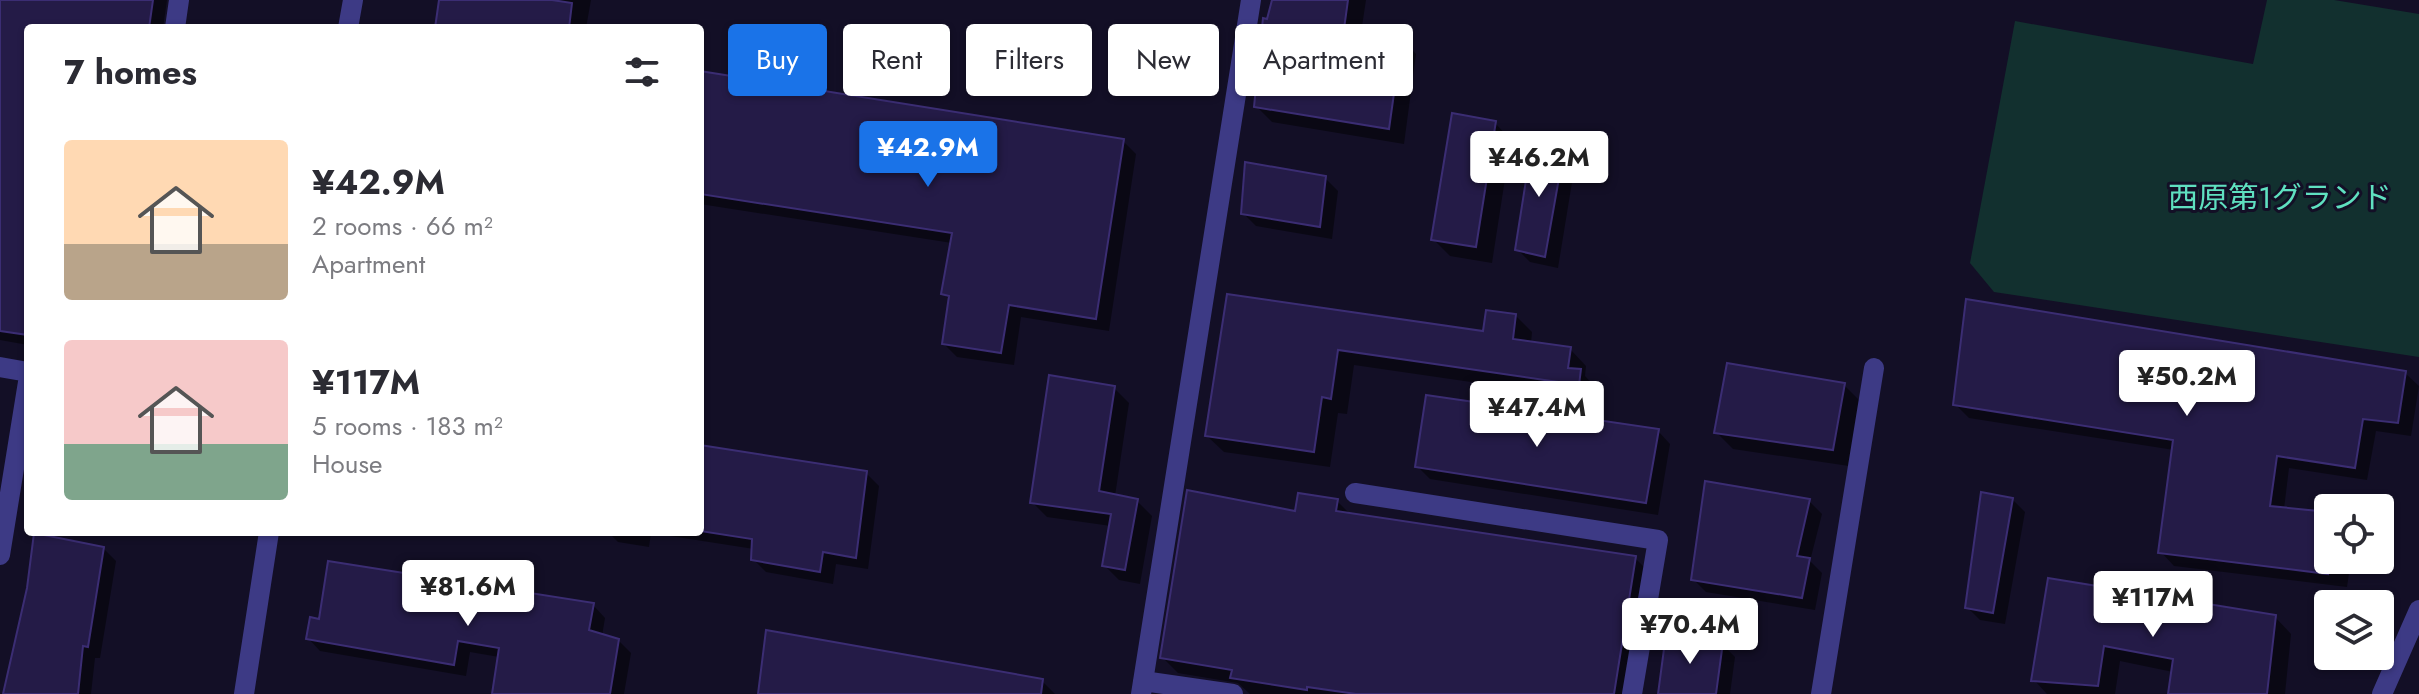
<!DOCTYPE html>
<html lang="en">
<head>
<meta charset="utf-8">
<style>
	:root { --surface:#fff; --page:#f7f7f7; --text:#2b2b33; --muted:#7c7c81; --accent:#1a73e8 }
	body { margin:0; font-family:Jost,"Noto Sans JP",sans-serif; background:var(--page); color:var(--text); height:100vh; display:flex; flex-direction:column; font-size:30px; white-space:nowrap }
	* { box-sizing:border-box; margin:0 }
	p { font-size:26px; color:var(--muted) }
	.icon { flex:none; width:44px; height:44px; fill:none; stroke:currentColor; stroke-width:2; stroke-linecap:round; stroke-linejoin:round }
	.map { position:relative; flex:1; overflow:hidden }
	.side { position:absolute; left:24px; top:24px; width:680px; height:512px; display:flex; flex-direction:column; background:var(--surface); border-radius:8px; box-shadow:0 2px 6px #0004 }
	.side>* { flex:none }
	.top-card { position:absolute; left:728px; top:24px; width:760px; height:72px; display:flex; gap:16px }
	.tools { position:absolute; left:2314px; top:494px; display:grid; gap:16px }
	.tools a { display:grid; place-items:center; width:80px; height:80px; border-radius:8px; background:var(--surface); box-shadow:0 2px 6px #0004; font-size:40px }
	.price { position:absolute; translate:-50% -68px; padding:0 18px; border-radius:8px; background:#fff; color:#222; font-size:26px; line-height:52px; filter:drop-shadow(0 2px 4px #0008) }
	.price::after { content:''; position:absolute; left:50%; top:48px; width:24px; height:18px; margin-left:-12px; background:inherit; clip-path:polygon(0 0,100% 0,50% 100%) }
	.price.active { background:var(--accent); color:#fff }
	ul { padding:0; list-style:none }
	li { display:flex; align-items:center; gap:24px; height:200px; padding:0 40px }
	li span { display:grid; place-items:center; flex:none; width:224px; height:160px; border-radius:8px; color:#555 }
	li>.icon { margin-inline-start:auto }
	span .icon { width:96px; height:96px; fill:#fffc; stroke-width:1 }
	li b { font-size:34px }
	h2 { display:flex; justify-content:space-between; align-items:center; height:96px; padding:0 40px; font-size:34px }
	.pill { padding:0 28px; border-radius:8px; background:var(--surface); box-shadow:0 2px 6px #0004; font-size:28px; line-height:72px }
	.pill.active { background:var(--accent); color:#fff }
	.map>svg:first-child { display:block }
	.green { fill:#12302f }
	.shadow { fill:#0007 }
	.building { fill:#241b47; stroke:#3b2d73; stroke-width:2 }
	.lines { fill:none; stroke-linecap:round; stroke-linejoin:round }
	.minor { stroke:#3d3a85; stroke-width:20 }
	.labels { text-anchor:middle; stroke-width:6; stroke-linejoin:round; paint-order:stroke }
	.park-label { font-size:30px; fill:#5fe0c0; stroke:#130f26 }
</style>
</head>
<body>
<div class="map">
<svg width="2419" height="694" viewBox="0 0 2419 694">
	<rect width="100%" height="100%" fill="#130f26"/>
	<path class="green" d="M2267 0H2334L2419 14V357L1994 292 1970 263 2015 21 2253 64Z"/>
	<path class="shadow" d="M0 0H167L163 28H28V345L0 340Z
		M441 0H591L586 28H437Z
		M1274 0H1366L1361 33 1401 38 1416 54 1404 144 1272 122 1256 106Z
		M700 73 1123 141 1136 154 1109 331 1021 317 1014 365 957 357 944 344 951 301 943 294 952 243 700 204Z
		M1495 123 1511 140 1492 263 1450 256 1434 240Z
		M1563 152 1575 164 1558 268 1530 262 1517 249Z
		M1325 178 1338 191 1332 239 1256 226 1243 213Z
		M1228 296 1485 333 1516 316 1532 332 1531 343 1570 349 1586 366 1585 376 1596 388 1595 400 1354 365 1347 414 1338 413 1330 467 1224 452 1207 436Z
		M2405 373 2419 386 2411 436 2376 431 2367 480 2289 468 2284 509 2328 514V560H2351L2347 587 2174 566 2161 552 2174 450 1969 418 1955 404Z
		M1844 385 1861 402 1849 466 1733 449 1716 432Z
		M1114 388 1129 403 1115 496 1137 501 1152 516 1140 584 1119 580 1104 565 1111 526 1047 517 1032 502Z
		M1658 431 1670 444 1658 515 1430 479 1417 466Z
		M700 447 866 473 879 486 868 569 836 564 833 584 766 572 753 559 754 549 651 533 649 547 618 542 608 532H700Z
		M2012 499 2025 512 2005 624 1980 620 1967 607Z
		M1337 501 1351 515 1635 558 1651 574 1632 694H1250L1238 683 1178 673 1162 657 1297 514Z
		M1809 501 1822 514 1810 561 1822 573 1815 610 1706 592 1693 579Z
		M103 548 116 561 100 658H95L91 694H6Z
		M2049 580 2275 617 2291 634 2285 694H2170L2173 672 2120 661 2115 694H2047L2034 680Z
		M593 605 605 618 602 636 618 640 631 653 624 694H494L499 657 470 652 466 676 320 651 308 638Z
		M1722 644 1735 657 1730 694H1659Z
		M1042 681 1055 694H761Z"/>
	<path class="building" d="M0 0H153L149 28H28V335L0 331Z
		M439 0H552L572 3 569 28H435Z
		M1272 0H1348L1344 29 1402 36 1389 129 1254 107 1263 18 1267 19Z
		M700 71 1124 139 1096 319 1009 305 1001 353 942 344 949 296 941 294 952 233 700 194Z
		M1452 113 1496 121 1476 247 1431 240Z
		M1532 142 1564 150 1545 257 1515 250Z
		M1245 162 1326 176 1320 227 1241 214Z
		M1227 294 1483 331 1486 310 1516 314 1513 339 1571 347 1568 368 1581 369 1579 385 1338 350 1331 399 1322 397 1314 452 1205 436Z
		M1966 299 2406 371 2398 423 2363 419 2355 468 2277 456 2270 506 2328 512V574L2158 553 2173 440 1953 405Z
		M1727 363 1845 383 1833 450 1714 433Z
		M1049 375 1115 386 1099 491 1138 499 1125 570 1102 566 1111 514 1030 503Z
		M1426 395 1659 429 1646 503 1415 467Z
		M700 445 867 471 856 558 823 552 820 572 751 560 752 539 700 531Z
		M1705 481 1810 499 1797 556 1810 558 1802 598 1691 580Z
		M1187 490 1295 511 1298 493 1338 499 1336 511 1636 556 1614 694H1356L1307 687V690L1230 678 1232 670 1160 658Z
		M1981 492 2013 498 1993 613 1965 608Z
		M34 533 104 547 88 647 83 646 78 694H3L27 588Z
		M328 561 594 603 589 630 619 639 610 694H492L499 648 458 641 454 665 306 639 310 617 319 619Z
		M2048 578 2276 615 2267 694H2168L2173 659 2104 646 2098 686 2031 681Z
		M766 630 1043 679 1041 694H758Z
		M1666 634 1723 642 1716 694H1658Z"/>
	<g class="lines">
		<path class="minor" d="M175 28 179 0
			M348 28 353 0
			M0 367 28 372
			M1355 493 1658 540 1632 694
			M0 555 28 382
			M1143 681 1233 694
			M244 694 269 532
			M1141 694 1251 0
			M1821 694 1874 368
			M2382 694 2419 610"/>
	</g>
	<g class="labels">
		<g class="park-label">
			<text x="2280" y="208">西原第1グランド</text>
		</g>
	</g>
</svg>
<div class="tools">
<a><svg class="icon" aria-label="locate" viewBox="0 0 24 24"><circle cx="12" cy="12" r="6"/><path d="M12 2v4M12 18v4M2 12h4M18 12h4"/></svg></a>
<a><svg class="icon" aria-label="layers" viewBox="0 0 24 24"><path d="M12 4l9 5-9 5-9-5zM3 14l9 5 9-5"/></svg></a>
</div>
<b class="price active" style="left:928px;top:189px">¥42.9M</b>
<b class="price" style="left:1539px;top:199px">¥46.2M</b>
<b class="price" style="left:2187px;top:418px">¥50.2M</b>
<b class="price" style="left:1537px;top:449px">¥47.4M</b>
<b class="price" style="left:468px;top:628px">¥81.6M</b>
<b class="price" style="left:2153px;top:639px">¥117M</b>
<b class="price" style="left:1690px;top:666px">¥70.4M</b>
<div class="top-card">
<a class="pill active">Buy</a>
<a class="pill">Rent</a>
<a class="pill">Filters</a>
<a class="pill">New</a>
<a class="pill">Apartment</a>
</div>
<section class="side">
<h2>7 homes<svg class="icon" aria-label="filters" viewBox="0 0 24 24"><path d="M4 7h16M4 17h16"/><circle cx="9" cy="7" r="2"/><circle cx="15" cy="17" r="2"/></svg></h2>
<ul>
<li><span style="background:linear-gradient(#ffd9b3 65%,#b9a48a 0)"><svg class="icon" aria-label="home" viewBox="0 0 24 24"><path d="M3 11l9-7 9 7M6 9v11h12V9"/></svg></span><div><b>¥42.9M</b><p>2 rooms · 66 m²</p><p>Apartment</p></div></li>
<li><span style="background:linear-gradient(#f6c9c9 65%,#7fa58c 0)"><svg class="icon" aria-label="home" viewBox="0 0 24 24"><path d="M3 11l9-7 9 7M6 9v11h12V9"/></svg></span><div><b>¥117M</b><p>5 rooms · 183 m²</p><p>House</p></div></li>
</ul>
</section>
</div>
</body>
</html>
